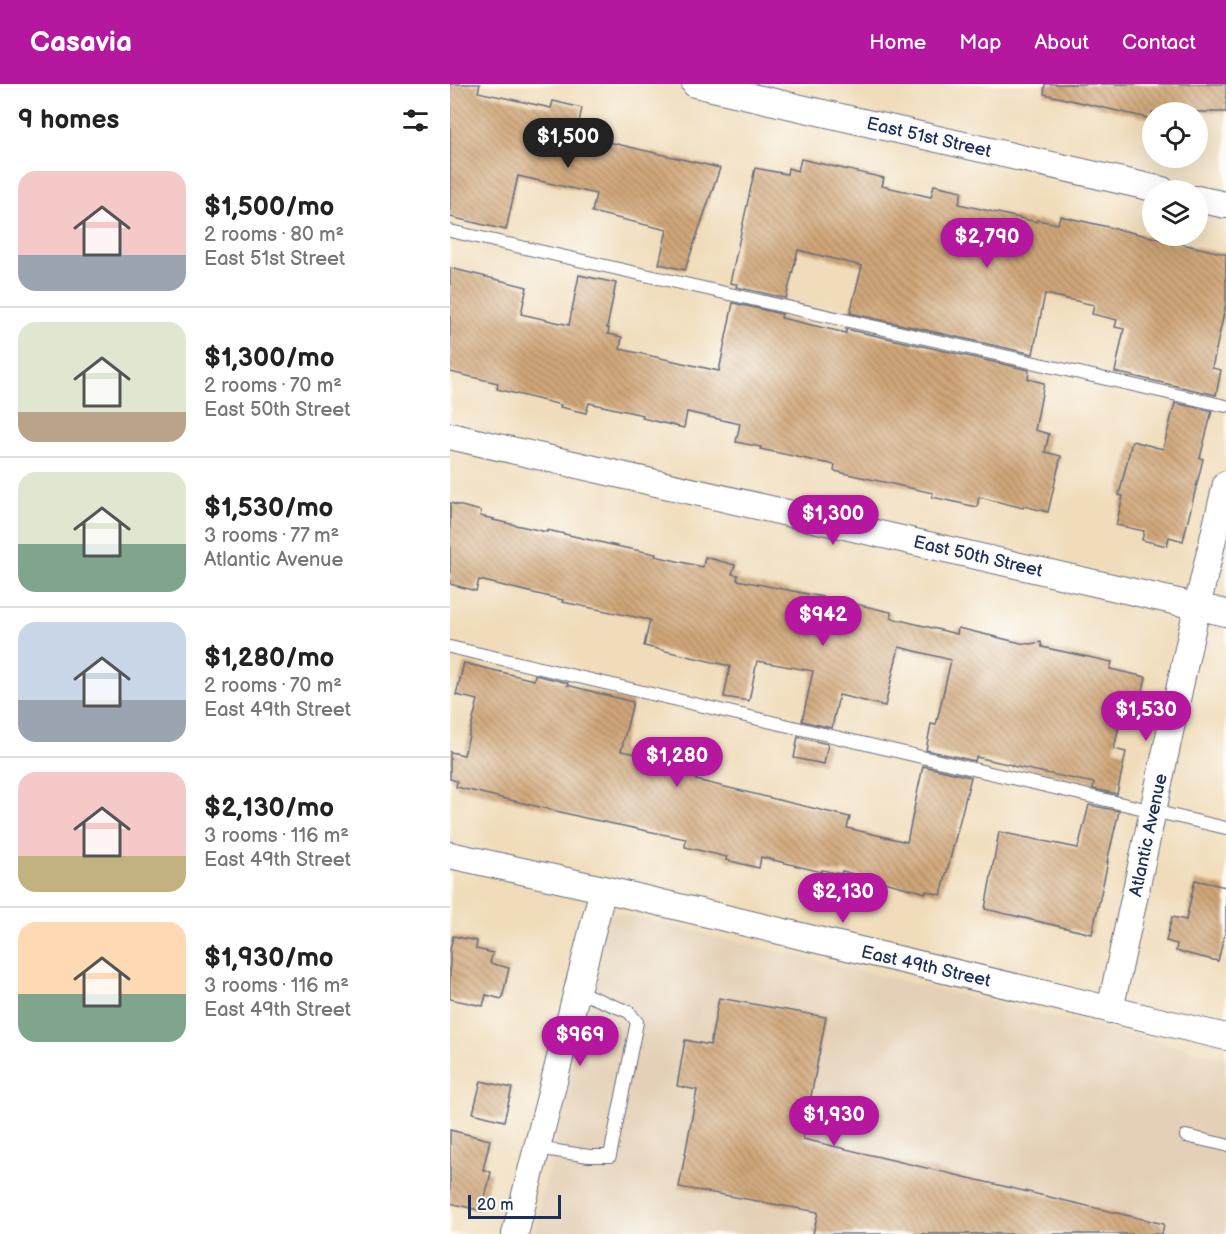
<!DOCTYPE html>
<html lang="en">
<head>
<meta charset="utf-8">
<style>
	:root { --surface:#fff; --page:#f6f6f6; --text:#222; --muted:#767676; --line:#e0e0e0; --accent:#b5179e }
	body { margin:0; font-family:"Balsamiq Sans",sans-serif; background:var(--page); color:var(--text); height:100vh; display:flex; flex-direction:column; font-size:22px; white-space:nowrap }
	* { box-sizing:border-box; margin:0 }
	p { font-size:20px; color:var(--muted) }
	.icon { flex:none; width:33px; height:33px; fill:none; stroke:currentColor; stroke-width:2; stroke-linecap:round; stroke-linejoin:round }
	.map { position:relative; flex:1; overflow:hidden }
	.drawer { display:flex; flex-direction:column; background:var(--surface); width:450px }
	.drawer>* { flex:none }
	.tools { position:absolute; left:692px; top:18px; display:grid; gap:12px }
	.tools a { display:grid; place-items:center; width:66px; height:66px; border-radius:50%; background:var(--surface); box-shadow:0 6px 24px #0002; font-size:30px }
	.scale { position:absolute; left:18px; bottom:15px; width:93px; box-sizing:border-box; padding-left:6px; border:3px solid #1b2f5e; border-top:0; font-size:16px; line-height:21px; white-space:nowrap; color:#1b2f5e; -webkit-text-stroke:4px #fdfcf7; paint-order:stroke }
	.price { position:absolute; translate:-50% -51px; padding:0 14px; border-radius:21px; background:var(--accent); color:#fff; font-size:20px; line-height:39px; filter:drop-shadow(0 2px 3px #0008) }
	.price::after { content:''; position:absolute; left:50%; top:36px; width:18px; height:14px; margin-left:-9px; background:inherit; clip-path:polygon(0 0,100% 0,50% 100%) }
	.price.selected { background:#222; color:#fff }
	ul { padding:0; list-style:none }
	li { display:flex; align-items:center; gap:18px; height:150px; padding:0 18px }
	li+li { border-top:2px solid var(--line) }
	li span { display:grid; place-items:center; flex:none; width:168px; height:120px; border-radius:18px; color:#555 }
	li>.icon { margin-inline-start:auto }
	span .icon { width:72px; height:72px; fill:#fffc; stroke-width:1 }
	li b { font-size:26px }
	h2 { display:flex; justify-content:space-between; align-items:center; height:72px; padding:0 18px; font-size:26px }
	header { display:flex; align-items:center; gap:36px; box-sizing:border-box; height:84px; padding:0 30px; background:var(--accent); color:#fff }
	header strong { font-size:28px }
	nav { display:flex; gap:33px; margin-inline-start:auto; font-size:21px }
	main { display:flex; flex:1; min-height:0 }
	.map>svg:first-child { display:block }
	.built { fill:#e4d0b6 }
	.building { fill:url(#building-back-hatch) }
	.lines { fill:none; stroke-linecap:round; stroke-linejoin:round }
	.lane-casing { stroke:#666c7e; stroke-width:14 }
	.street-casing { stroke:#666c7e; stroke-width:28 }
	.lane { stroke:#fff; stroke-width:12 }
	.street { stroke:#fff; stroke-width:26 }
	.labels { text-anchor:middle; stroke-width:4.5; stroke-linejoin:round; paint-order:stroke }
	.street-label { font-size:18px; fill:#1b2f5e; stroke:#fdfcf7 }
</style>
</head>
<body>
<header>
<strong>Casavia</strong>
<nav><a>Home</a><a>Map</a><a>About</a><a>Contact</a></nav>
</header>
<main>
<section class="drawer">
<h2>9 homes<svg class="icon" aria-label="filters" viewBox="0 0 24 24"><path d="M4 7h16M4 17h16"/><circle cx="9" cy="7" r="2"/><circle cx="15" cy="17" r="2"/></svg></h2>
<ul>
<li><span style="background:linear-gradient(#f6c9c9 70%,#9aa5b1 0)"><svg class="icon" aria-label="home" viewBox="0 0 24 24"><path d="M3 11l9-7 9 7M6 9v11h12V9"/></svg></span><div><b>$1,500/mo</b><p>2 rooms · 80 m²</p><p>East 51st Street</p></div></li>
<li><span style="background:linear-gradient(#dfe7d0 75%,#b9a48a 0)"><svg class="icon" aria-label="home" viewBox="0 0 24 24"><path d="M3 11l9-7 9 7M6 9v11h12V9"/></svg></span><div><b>$1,300/mo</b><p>2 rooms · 70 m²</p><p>East 50th Street</p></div></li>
<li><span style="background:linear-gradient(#dfe7d0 60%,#7fa58c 0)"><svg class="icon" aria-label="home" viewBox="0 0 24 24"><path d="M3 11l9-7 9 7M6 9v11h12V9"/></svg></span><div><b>$1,530/mo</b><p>3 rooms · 77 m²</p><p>Atlantic Avenue</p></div></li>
<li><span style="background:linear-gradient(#c9d6e8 65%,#9aa5b1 0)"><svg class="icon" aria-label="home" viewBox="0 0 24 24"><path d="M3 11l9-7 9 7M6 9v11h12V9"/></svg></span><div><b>$1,280/mo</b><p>2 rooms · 70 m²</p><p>East 49th Street</p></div></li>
<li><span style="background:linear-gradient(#f6c9c9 70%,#c2b280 0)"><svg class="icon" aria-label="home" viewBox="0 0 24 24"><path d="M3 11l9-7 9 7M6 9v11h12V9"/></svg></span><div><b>$2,130/mo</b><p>3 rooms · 116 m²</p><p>East 49th Street</p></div></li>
<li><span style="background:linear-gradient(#ffd9b3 60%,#7fa58c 0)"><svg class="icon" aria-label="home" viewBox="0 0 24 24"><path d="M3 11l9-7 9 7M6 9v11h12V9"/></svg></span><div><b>$1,930/mo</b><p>3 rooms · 116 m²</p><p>East 49th Street</p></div></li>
</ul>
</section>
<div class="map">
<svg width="776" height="1150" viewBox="0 0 776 1150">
	<defs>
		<pattern id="building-back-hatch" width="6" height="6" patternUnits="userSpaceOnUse" patternTransform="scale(1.5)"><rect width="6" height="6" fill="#d0a678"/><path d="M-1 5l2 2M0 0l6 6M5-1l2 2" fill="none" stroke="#a88866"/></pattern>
	</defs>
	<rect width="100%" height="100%" fill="#fdfcf7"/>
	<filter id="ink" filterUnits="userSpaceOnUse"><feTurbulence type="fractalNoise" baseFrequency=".0167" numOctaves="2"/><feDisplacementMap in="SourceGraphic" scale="12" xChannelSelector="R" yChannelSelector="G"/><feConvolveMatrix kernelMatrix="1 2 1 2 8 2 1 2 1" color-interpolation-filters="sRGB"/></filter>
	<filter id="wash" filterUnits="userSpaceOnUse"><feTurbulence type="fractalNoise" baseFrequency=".008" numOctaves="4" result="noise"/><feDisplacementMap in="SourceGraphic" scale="24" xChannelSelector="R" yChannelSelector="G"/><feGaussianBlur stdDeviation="1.35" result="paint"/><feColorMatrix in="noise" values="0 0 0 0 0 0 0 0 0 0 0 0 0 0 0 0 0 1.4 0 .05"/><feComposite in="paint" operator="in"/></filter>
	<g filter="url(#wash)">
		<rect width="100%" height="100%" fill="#f0dcba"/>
		<path class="built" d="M155 826 776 974V1150H84Z"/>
		<g id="blocks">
			<path class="building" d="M0 0H30L28 8 101 24 103 17 132 24 129 38H131L128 51 270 84 235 186 209 180 217 146 142 128 146 110 68 92 56 146 0 133Z
				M595 0H776V28H702V35L594 10Z
				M351 75 434 94 432 102 481 113 484 101 512 107 509 120 587 138V136L608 140 610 132 776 170V220L762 284 771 286 766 311 665 288 674 245 665 243 667 236 642 230 644 221 595 210 583 270 400 229 412 182 348 166 336 214 286 203 287 200 280 199 305 84 337 90 338 84 348 87Z
				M0 184 77 203 71 230 119 241 129 191 166 199 157 244H159L158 250 172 253 170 265 269 287 283 219 332 230 331 234 396 249V245L579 286 578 295 594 299 585 346 599 350 595 368 611 372 598 428 574 422 573 424 529 413 527 423 482 413 483 409 384 387 385 381 310 365 311 363 286 358 290 340 237 328 234 344 192 334 193 331 139 319 136 329 110 323 111 321 47 305 48 299 0 288Z
				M725 319 762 327 750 374 753 375 733 457 719 453 717 462 692 456 694 447 666 441 673 412 669 411 682 357 713 365Z
				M0 419 31 427 30 432 44 435 43 436 97 448V446L171 463 206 470 205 472 253 483 255 473 285 481 282 490 288 491 287 496 388 516 441 528V534L507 550 508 544 571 559 580 560 591 558 592 563 662 578 660 585 696 593 691 616 675 613 664 665 676 668 667 710 643 705 644 699 562 682V681L526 673 525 677 476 666 481 640 486 641 501 576 449 563 435 622 389 611 382 644 352 637 363 587 307 577 299 617 274 613 280 582 194 562 200 536 112 518 113 516 29 496 26 507 0 500Z
				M14 579 84 596 85 591 118 599 117 601 183 618 171 667 208 674 207 677 248 686 246 696 400 733 397 744 457 758 473 682 521 693 491 811 476 807V809L392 787 391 790 372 786 371 788 311 773 309 784 276 776 277 773 235 763 236 755 135 734 6 703 7 697 0 695V668L14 671 28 616 6 611Z
				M348 653 378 660 374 680 344 674Z
				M639 721 669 727 657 778H658L642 850 535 825 549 748 628 764Z
				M745 796 776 803V844L768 877 726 867 727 860 716 857 722 833 736 836Z
				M3 852 27 857 26 865 43 869 40 879 59 884 52 915 36 911 33 922 0 915V866Z
				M269 914 376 933 353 1055 714 1140 712 1150H363L368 1128 229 1103 247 1006 227 1002 235 956 260 961Z
				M31 997 62 1004 54 1037 23 1029Z
				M0 1046 40 1056 33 1086 41 1088 32 1127 0 1119Z"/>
		</g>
	</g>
	<g filter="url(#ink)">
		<use href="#blocks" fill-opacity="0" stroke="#666c7e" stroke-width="1.5"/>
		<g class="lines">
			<g class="lane-casing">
				<path id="lane" d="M0 147 776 322
					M0 563 776 744
					M736 1052 776 1061
					M87 1064 139 1072H160L187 938 179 928 127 907"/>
			</g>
			<g class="street-casing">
				<path id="street" d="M245 0 712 106
					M747 115 776 121
					M0 352 776 529
					M0 771 153 805 776 953
					M660 926 747 523 776 400
					M65 1150 153 805"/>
			</g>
			<use href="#lane" class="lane"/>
			<use href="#street" class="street"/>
		</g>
	</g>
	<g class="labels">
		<g class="street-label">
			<text transform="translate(479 53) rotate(13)" y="6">East 51st Street</text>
			<text transform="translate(528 472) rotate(13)" y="6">East 50th Street</text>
			<text transform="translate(698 751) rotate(-78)" y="6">Atlantic Avenue</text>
			<text transform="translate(476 882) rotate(13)" y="6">East 49th Street</text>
		</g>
	</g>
</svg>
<div class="tools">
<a><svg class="icon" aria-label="locate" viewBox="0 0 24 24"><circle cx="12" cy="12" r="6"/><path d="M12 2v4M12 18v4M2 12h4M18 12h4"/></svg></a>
<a><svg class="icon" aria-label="layers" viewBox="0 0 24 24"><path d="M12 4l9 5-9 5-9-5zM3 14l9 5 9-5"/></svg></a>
</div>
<div class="scale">20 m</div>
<b class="price selected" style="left:118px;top:85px">$1,500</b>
<b class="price" style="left:537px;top:185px">$2,790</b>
<b class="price" style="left:383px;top:462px">$1,300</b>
<b class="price" style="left:373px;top:563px">$942</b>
<b class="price" style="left:696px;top:658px">$1,530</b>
<b class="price" style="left:227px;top:704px">$1,280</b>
<b class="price" style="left:393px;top:840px">$2,130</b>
<b class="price" style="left:130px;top:983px">$969</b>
<b class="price" style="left:384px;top:1063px">$1,930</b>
</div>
</main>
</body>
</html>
